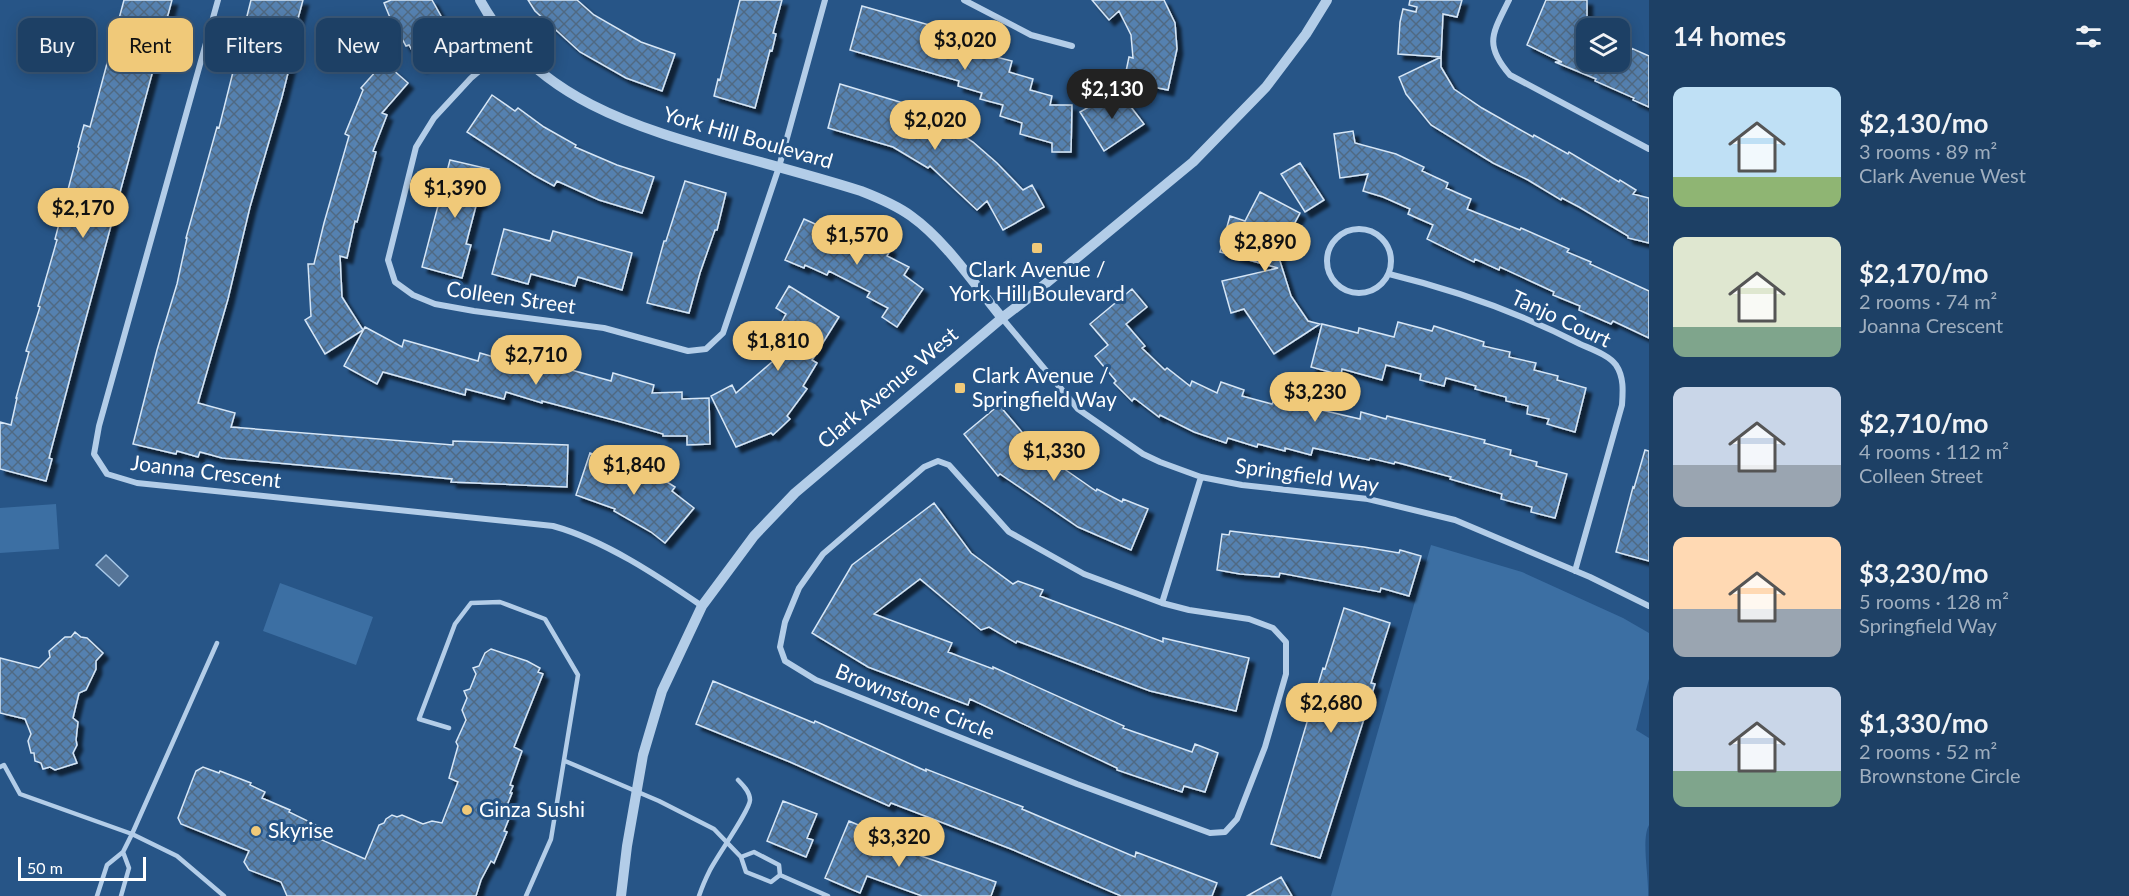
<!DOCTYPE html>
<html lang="en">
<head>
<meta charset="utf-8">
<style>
	:root { --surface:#1d4065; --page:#2a4b6e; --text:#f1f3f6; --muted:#a0afbf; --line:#3b5979; --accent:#f0c979 }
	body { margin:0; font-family:Lato,sans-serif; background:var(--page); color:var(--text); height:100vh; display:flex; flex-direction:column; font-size:22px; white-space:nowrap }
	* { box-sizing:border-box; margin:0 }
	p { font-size:20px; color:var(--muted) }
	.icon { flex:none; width:33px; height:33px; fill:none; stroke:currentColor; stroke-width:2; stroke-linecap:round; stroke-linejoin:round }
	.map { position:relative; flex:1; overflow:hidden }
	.sheet { display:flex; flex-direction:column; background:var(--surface); width:480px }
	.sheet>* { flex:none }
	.hud { position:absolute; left:18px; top:18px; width:570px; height:54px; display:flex; gap:12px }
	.fabs { position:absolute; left:1576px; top:18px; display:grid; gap:12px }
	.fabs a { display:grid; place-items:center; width:54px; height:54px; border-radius:12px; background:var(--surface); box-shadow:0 3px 15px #0003,0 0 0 2px var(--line); font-size:30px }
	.scale { position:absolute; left:18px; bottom:15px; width:128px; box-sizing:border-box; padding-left:6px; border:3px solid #fff; border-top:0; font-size:16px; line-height:21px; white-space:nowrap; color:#fff; -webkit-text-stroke:4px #275587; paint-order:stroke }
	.price { position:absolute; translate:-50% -51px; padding:0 14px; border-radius:21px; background:var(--accent); color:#111; font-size:20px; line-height:39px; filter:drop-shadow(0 2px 3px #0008) }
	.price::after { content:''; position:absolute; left:50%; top:36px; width:18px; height:14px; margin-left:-9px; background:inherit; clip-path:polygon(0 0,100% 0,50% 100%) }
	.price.current { background:#222; color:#fff }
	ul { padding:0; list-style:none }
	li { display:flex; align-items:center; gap:18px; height:150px; padding:0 24px }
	li span { display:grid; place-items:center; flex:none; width:168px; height:120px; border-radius:12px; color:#555 }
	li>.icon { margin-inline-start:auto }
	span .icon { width:72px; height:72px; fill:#fffc; stroke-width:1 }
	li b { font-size:26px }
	h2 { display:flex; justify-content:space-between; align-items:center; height:72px; padding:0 24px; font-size:26px }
	.pill { padding:0 21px; border-radius:12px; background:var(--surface); box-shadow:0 3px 15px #0003,0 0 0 2px var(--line); font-size:21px; line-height:54px }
	.pill.current { background:var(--accent); color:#111 }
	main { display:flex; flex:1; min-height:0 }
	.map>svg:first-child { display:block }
	.green { fill:#3c6fa3 }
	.water { fill:#567598; stroke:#a7c8e8; stroke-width:1.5 }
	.building { fill:url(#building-cross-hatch); stroke:#d6e6f6; stroke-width:1.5; filter:url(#shadow) }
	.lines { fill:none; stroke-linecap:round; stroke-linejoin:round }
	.service { stroke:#b3cde8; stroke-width:4.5 }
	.minor { stroke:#b3cde8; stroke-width:6 }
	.tertiary { stroke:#b3cde8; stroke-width:10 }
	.poi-dot { fill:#f0c979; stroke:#275587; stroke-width:2 }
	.labels { text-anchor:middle; stroke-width:6; stroke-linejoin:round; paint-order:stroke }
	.street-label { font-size:21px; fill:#fff; stroke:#275587 }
	.poi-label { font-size:21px; fill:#fff; stroke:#275587; text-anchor:start }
</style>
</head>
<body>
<main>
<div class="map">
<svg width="1649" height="896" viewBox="0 0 1649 896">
	<defs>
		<pattern id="building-cross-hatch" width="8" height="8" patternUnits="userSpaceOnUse" patternTransform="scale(1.5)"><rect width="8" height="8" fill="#5481b0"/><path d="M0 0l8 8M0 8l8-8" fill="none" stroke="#506983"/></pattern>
		<filter id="shadow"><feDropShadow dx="5.5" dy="5.5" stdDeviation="1.5" flood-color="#0009"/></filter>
	</defs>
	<rect width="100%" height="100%" fill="#275587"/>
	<path class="green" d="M56 504 59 549 0 553V508Z
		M1431 545 1522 572 1623 618 1649 633V679L1636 730 1649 738V825C1641 839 1649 876 1648 896H1331Z
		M280 583 373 617 356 665 263 631Z"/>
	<path class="water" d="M106 555 128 576 119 586 96 565Z"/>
	<path class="building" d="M124 0H172L79 344 49 458 52 459 46 481 0 469V422L11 425 17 398H16L29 352 26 351 40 307 38 306 57 240 55 239 79 148 78 147 84 125 90 127Z
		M251 0H303L289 52 293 53 282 97 250 207 228 299 198 403 235 413 231 427 453 445V441L568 445 567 487 451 482 452 479 222 458 200 452 198 457 177 451 176 454 133 444 157 350 177 284 187 238H186L217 127 219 128Z
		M391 0H432L446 25 443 26 455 49 421 67 409 45 406 46 394 24 393 25 384 3Z
		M528 0H577L594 15 641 42 675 54 662 91 626 78 580 52 535 11Z
		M740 0H782L773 33 776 34 772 51 770 50 755 108 714 96 718 79 720 80Z
		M1092 0H1164L1175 23 1177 49 1168 90 1124 81 1129 57 1133 58 1131 35 1119 11 1109 20Z
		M1410 0H1462L1457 17 1443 14 1441 57 1398 54 1400 22 1403 9 1416 12 1417 7 1409 5Z
		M1546 0H1587V62H1620V47L1630 51 1631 48 1649 56V107L1633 100 1634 98 1595 81 1596 79 1555 62H1562L1527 45Z
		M862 6 947 30V32L969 38 968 43 990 49 988 55 1012 61 1009 72 1033 79 1030 90 1052 96 1050 105H1072L1071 152H1052V143L1020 134 1022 123 1000 116 1003 105 980 99 982 93 958 86 959 81 850 50Z
		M1441 57V67L1454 89 1482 108 1533 137 1534 135 1568 154 1569 152 1619 182 1620 180 1636 190 1633 194 1649 198V243L1628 238V236L1579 207 1562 198 1561 200 1528 180 1493 163 1431 125 1406 94 1399 77Z
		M384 62 408 83 382 113 387 115 373 151 376 152 357 222 355 221 347 258 340 256 342 297 363 330 325 354 305 320 311 316 308 264H314L324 223 349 136 345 134 363 90 361 88Z
		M840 84 923 109 973 142 997 163 1023 190 1032 185 1044 207 1003 230 987 201 977 210 930 166 928 168 893 147 828 128Z
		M1118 90 1144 124 1104 151 1080 112 1099 101 1100 103Z
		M492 95 515 111 518 108 544 127 576 145 575 147 617 165 654 177 642 213 599 200 557 181 554 186 534 175 467 132Z
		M1353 131 1355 143 1396 154 1424 167 1422 171 1448 183 1446 188 1471 199 1467 209 1520 230 1521 228 1569 249 1567 252 1591 262 1590 264 1649 291V338L1613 321 1611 324 1579 310 1580 306 1553 295 1554 292 1500 267 1499 270 1475 259 1474 262 1427 239 1433 225 1408 214 1410 209 1383 197 1363 191 1368 174 1340 178 1334 134Z
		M450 160 489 169 480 203 477 202 466 244 471 245 462 278 422 267Z
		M1300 163 1324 200 1305 212 1281 174Z
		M685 181 726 193 717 230H715L700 273 689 313 647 303 664 241H666Z
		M1260 192 1300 213 1291 230 1288 228 1279 258 1291 296 1308 321 1320 324 1274 354 1244 309 1231 313 1222 281 1278 268 1220 252 1230 216 1245 221Z
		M804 219 824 228 826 224 848 233 849 230 874 241V240L891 249 887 256 909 267 904 275 923 289 897 327 882 317 888 308 867 297 870 292 829 271 827 275 805 265 804 268 785 260Z
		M504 229 550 241 553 231 632 253 622 290 578 277 575 286 531 274 528 284 492 274Z
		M789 286 839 317 812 360 817 363 803 386 807 389 787 416 790 419 773 435 771 433 736 447 711 396 732 385 736 393 773 361 767 357 778 338 774 336 786 314 776 308Z
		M1132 289 1147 307 1126 324 1145 346 1142 348 1165 370 1167 368 1190 386 1192 381 1217 393 1221 382 1244 390 1242 396 1272 404 1273 402 1299 409 1300 405 1360 419 1361 412 1386 419 1387 416 1485 440 1484 443 1511 450 1510 455 1537 462 1536 466 1567 474 1555 518 1531 512 1532 507 1501 499 1502 494 1450 479 1451 477 1395 462 1394 464 1370 458 1369 460 1313 448 1311 455 1285 448V451L1258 444 1257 447 1228 438 1226 443 1194 432 1160 415 1159 417 1134 398 1132 401 1114 383 1116 381 1095 356 1108 345 1090 324Z
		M1398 322 1432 331 1434 326 1484 342 1483 346 1510 352 1509 357 1536 363 1534 370 1558 376 1557 380 1586 388 1575 432 1547 424 1549 419 1527 414 1528 406 1506 401V397L1475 389 1476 386 1446 378 1444 386 1420 380 1421 374 1386 365 1382 380 1342 369 1341 375 1311 367 1322 324 1358 333 1359 328 1394 337Z
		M365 327 402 347 404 340 478 361 480 353 518 364 520 359 556 370 557 366 611 381 613 373 654 385 652 393 682 392V399L709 398 710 444 687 445V436H663V434L621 422 542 401V403L506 392 504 399 466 389 465 395 383 372 377 384 344 366Z
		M999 405 1037 450 1096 491 1097 489 1122 502 1123 499 1148 509 1131 550 1078 527 1000 474 998 476 964 434Z
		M1645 450 1649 451V561L1616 552 1633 487 1634 488Z
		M590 453 635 469 637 465 656 475 675 487 672 491 694 508 665 543 651 532 614 511 615 509 576 495Z
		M934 503 971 553 1013 584 1018 581 1043 590 1040 596 1163 642V638L1249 658 1236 711 1150 691 1017 641 1016 643 989 627 981 630 920 579 874 614 952 643 948 652 993 669V667L1124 726 1123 728 1192 752 1195 744 1218 753 1205 792 1184 786 1182 792 1117 770V768L970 699 968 705 868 667 812 633 852 565Z
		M1230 531 1364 547 1399 553 1400 550 1421 556 1409 596 1381 588 1380 592 1280 573 1279 577 1240 574 1217 570 1222 534 1229 535Z
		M1344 608 1390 623 1371 683 1375 684 1320 858 1271 844 1323 668 1325 669Z
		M75 632 81 637 87 638 103 653 96 661V669L86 690 79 693 73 718 78 722 76 740 77 745 73 753 77 763 55 770 50 767 43 769 41 763 35 761 34 753H31L28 741 31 734 25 719 0 713V658L39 668 50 657 49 651 65 637H71Z
		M491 649 527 661 540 668 538 672 543 674 514 747 522 751 510 785 513 786 510 793H512L504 813 510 816 504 831 507 832 494 863 491 861 481 880 476 896H287L281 882 249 870 244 862 249 851 181 824 178 818 192 781 196 771 203 767 219 773 220 771 251 783 250 785 265 792 262 798 290 810 289 812 320 827 315 837 365 859 379 825 384 823 386 819 392 815 397 817 402 815 423 824 432 821 442 823 458 782 449 778 458 746 456 742 466 720 462 710 467 698 464 691 470 689 476 674 473 668 479 666 485 653Z
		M713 681 814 723 815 721 926 771V769L1023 807 1022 809 1135 857 1136 852 1217 883 1212 896H1121L1011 849 891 803 889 806 790 762 696 724Z
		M783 801 817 814 807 838 813 840 806 857 767 841Z
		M849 821 884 836 881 842 996 882 991 896H922L867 876 860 893 825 878Z
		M1281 877 1292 896H1247Z"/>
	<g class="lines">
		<path class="service" d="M449 728 419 719 455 624 471 603 500 602 545 619 578 675 551 839 526 896
			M565 761 659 801 714 829 741 857 746 872 771 882 780 875
			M0 767 4 765 20 794 132 834 177 856 224 896
			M741 857 754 852 779 865 780 875
			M780 875 828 896
			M97 896 107 865 123 852 132 834 217 643
			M121 896 129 868 123 852
			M699 896C702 887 706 878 710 870 717 856 750 810 750 800 750 792 743 785 738 780"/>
		<path class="minor" d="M218 0 99 426 94 454 107 474 137 483 553 526C604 540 658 576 702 606
			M964 0 1031 35 1072 46
			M1509 0C1493 33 1483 44 1510 75L1649 149
			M510 45 471 78 434 118 416 147 388 260 395 282 413 295 435 304 474 311 604 328 688 351 706 349 723 333 779 167 825 0
			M1327 261a32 32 0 1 1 64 0a32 32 0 1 1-64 0Z
			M1389 274C1455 290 1520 313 1580 344 1591 349 1609 355 1616 365 1624 377 1623 391 1622 405L1575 571
			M1002 318 1078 409 1143 454 1160 462 1201 477 1242 485 1368 499 1455 520 1590 577 1649 606
			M938 461 949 465 1009 532 1084 574 1162 603 1189 610 1249 619 1273 628 1286 642V674L1265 747 1237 819 1225 832 1210 833 1077 784 816 680 785 661 780 647 785 622 799 588 823 554 924 467Z
			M1162 603 1201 477"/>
		<path class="tertiary" d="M480 0C534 99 637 128 738 156 779 167 820 178 861 191 879 198 896 205 911 216 946 241 974 284 1002 318
			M621 896 627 846 643 755 662 691 702 606 754 536 795 493 1002 318 1027 299 1193 162 1266 87 1306 34 1327 0"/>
	</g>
	<g class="poi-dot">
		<rect x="1031" y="242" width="12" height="12" rx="3"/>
		<rect x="954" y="382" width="12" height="12" rx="3"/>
		<circle cx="467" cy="810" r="6"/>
		<circle cx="256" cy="831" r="6"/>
	</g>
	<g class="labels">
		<g class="street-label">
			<text transform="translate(748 138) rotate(16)" y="7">York Hill Boulevard</text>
			<text transform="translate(511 298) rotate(8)" y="7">Colleen Street</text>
			<text transform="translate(1561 319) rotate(25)" y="7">Tanjo Court</text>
			<text transform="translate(888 388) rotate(-40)" y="7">Clark Avenue West</text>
			<text transform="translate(206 472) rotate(7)" y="7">Joanna Crescent</text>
			<text transform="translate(1307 476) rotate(8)" y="7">Springfield Way</text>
			<text transform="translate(915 702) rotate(22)" y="7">Brownstone Circle</text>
		</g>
		<g class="poi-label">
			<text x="1037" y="277" text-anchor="middle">Clark Avenue /<tspan x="1037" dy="24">York Hill Boulevard</tspan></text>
			<text x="972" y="383">Clark Avenue /<tspan x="972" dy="24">Springfield Way</tspan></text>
			<text x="479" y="817">Ginza Sushi</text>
			<text x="268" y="838">Skyrise</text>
		</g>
	</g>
</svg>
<div class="fabs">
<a><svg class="icon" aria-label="layers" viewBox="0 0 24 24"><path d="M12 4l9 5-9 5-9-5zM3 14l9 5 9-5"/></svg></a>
</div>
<div class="scale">50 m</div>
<b class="price" style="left:965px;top:71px">$3,020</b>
<b class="price current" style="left:1112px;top:120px">$2,130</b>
<b class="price" style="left:935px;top:151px">$2,020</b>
<b class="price" style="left:455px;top:219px">$1,390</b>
<b class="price" style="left:83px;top:239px">$2,170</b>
<b class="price" style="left:857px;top:266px">$1,570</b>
<b class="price" style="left:1265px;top:273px">$2,890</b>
<b class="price" style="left:778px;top:372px">$1,810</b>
<b class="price" style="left:536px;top:386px">$2,710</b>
<b class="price" style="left:1315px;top:423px">$3,230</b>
<b class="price" style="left:1054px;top:482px">$1,330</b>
<b class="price" style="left:634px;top:496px">$1,840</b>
<b class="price" style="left:1331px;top:734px">$2,680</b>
<b class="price" style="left:899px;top:868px">$3,320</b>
<div class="hud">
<a class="pill">Buy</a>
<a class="pill current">Rent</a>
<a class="pill">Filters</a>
<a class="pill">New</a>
<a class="pill">Apartment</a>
</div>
</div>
<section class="sheet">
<h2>14 homes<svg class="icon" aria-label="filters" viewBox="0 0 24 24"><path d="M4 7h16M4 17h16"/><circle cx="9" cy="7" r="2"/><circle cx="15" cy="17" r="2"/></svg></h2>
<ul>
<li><span style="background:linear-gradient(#bfe0f5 75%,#8fb573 0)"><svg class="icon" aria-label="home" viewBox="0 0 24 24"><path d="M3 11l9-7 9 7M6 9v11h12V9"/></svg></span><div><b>$2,130/mo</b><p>3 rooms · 89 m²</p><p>Clark Avenue West</p></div></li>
<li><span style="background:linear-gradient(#dfe7d0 75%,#7fa58c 0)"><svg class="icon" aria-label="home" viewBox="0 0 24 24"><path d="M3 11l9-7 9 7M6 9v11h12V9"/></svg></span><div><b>$2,170/mo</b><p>2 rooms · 74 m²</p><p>Joanna Crescent</p></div></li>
<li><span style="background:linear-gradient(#c9d6e8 65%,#9aa5b1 0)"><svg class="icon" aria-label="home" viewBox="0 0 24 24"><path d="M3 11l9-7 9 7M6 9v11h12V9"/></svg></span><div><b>$2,710/mo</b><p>4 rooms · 112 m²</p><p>Colleen Street</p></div></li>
<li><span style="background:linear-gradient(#ffd9b3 60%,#9aa5b1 0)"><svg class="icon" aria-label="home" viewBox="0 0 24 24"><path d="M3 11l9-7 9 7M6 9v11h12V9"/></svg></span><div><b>$3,230/mo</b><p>5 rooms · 128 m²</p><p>Springfield Way</p></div></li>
<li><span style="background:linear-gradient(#c9d6e8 70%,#7fa58c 0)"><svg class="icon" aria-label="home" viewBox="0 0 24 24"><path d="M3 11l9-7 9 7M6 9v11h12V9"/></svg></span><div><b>$1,330/mo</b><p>2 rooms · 52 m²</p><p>Brownstone Circle</p></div></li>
</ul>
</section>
</main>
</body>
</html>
